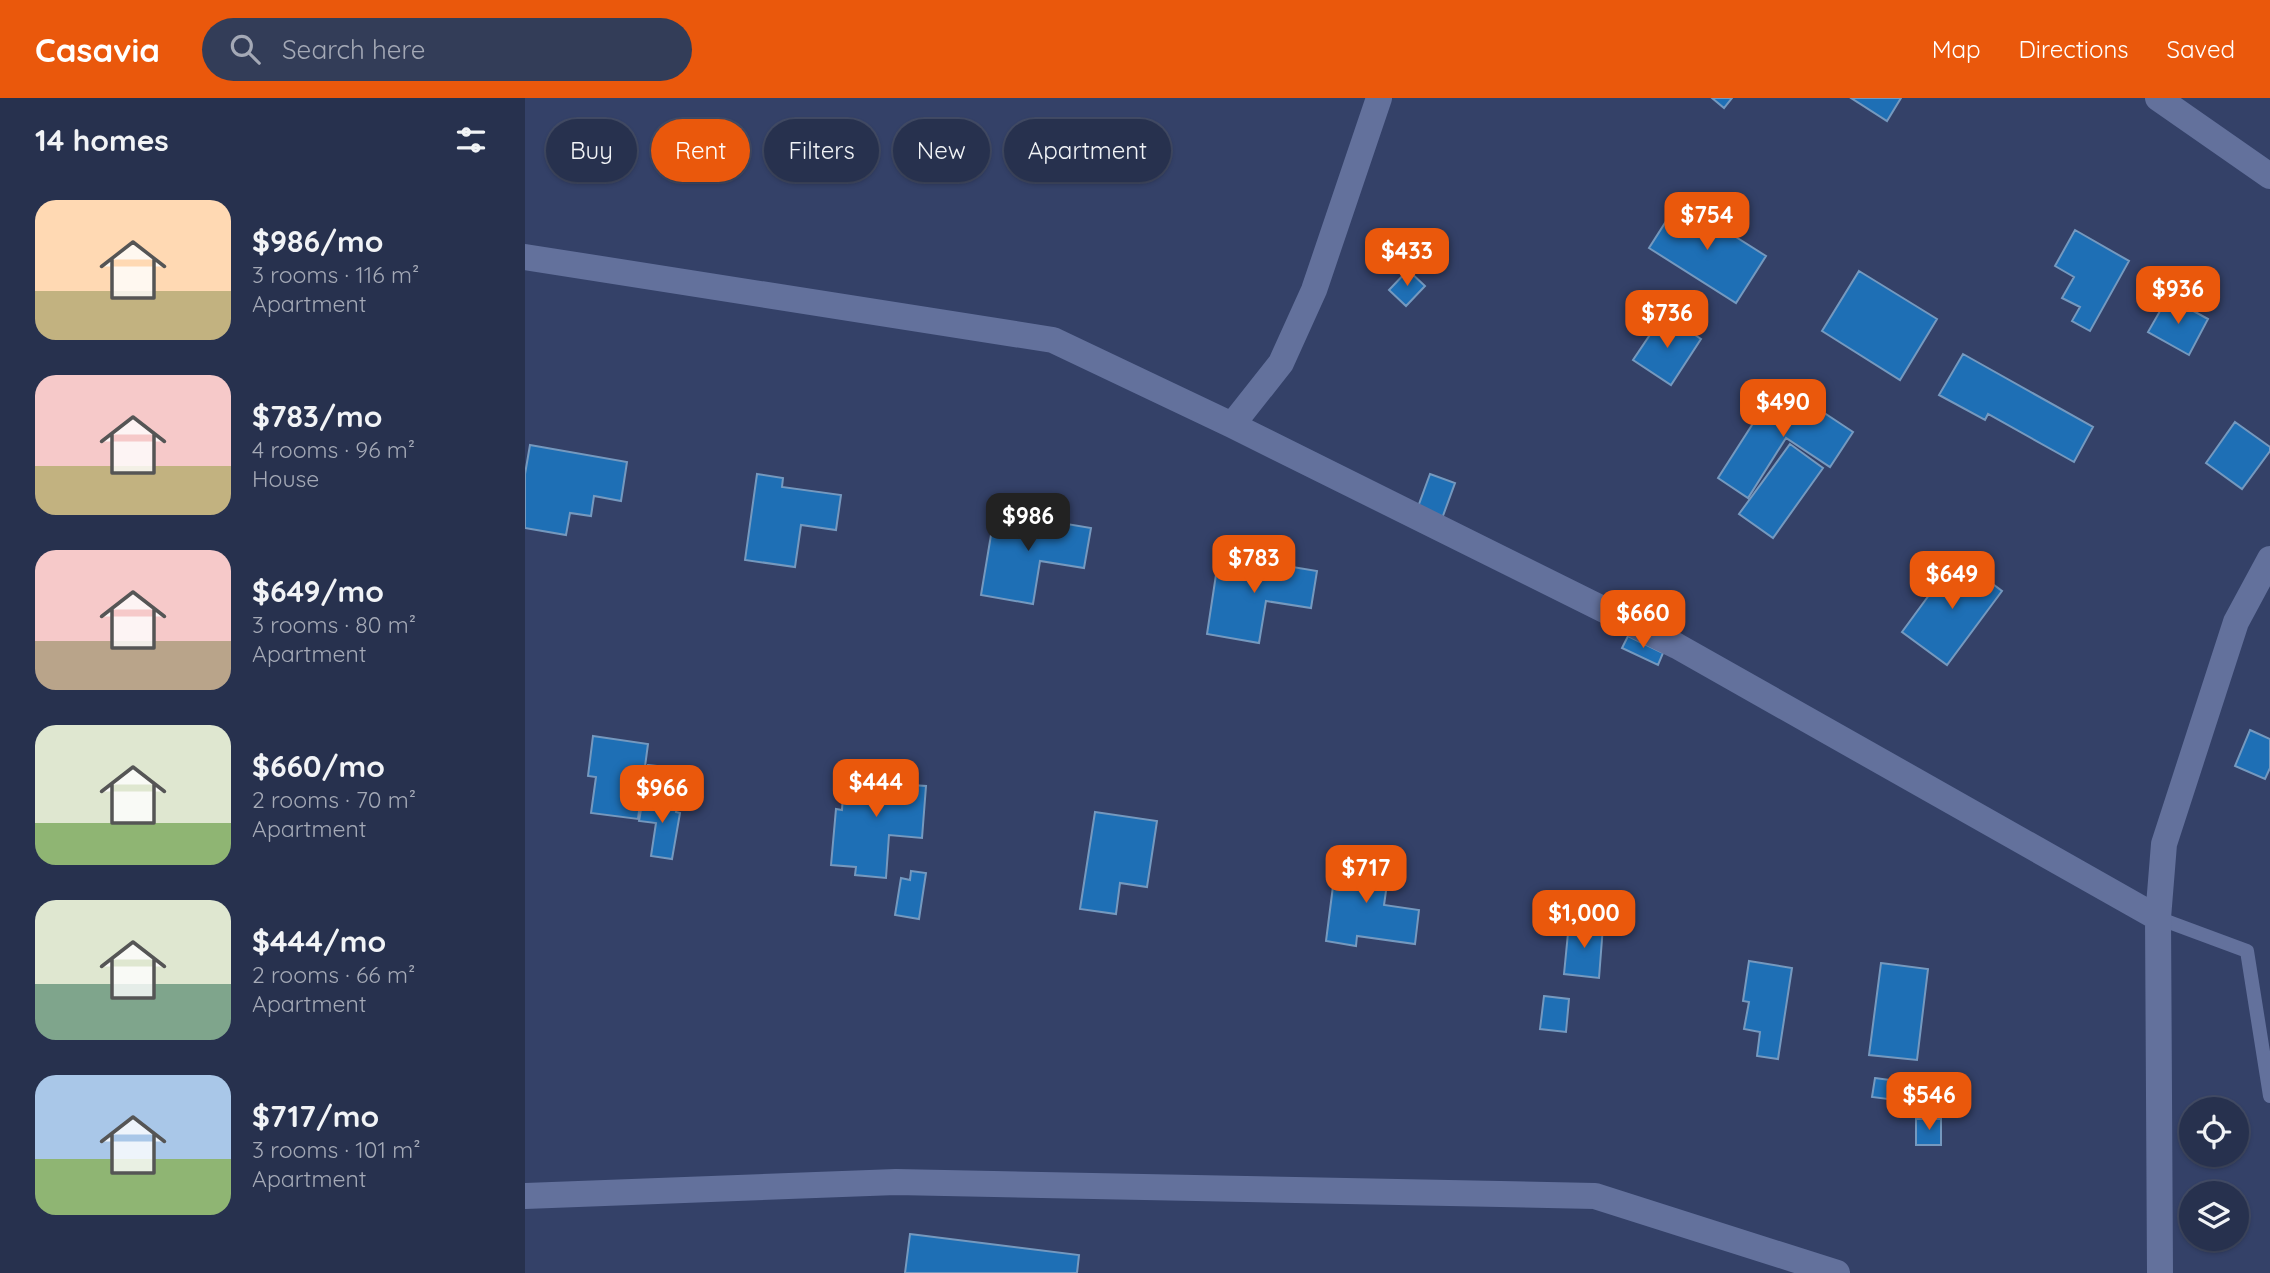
<!DOCTYPE html>
<html lang="en">
<head>
<meta charset="utf-8">
<style>
	:root { --surface:#27314e; --page:#333d58; --text:#f1f3f6; --muted:#a4a9b6; --line:#434c66; --accent:#ea580c }
	body { margin:0; font-family:Quicksand,sans-serif; background:var(--page); color:var(--text); height:100vh; display:flex; flex-direction:column; font-size:26px; white-space:nowrap }
	* { box-sizing:border-box; margin:0 }
	p { font-size:23px; color:var(--muted) }
	.icon { flex:none; width:38px; height:38px; fill:none; stroke:currentColor; stroke-width:2; stroke-linecap:round; stroke-linejoin:round }
	.map { position:relative; flex:1; overflow:hidden }
	.drawer { display:flex; flex-direction:column; background:var(--surface); width:525px }
	.drawer>* { flex:none }
	.top-card { position:absolute; left:21px; top:21px; width:665px; height:63px; display:flex; gap:14px }
	.controls { position:absolute; left:1654px; top:999px; display:grid; gap:14px }
	.controls a { display:grid; place-items:center; width:70px; height:70px; border-radius:50%; background:var(--surface); box-shadow:0 2px 5px #0004,0 0 0 2px var(--line); font-size:35px }
	.price { position:absolute; translate:-50% -60px; padding:0 16px; border-radius:14px; background:var(--accent); color:#fff; font-size:23px; line-height:46px; filter:drop-shadow(0 2px 4px #0008) }
	.price::after { content:''; position:absolute; left:50%; top:42px; width:21px; height:16px; margin-left:-10px; background:inherit; clip-path:polygon(0 0,100% 0,50% 100%) }
	.price.selected { background:#222; color:#fff }
	ul { padding:0; list-style:none }
	li { display:flex; align-items:center; gap:21px; height:175px; padding:0 35px }
	li span { display:grid; place-items:center; flex:none; width:196px; height:140px; border-radius:21px; color:#555 }
	li>.icon { margin-inline-start:auto }
	span .icon { width:84px; height:84px; fill:#fffc; stroke-width:1 }
	li b { font-size:30px }
	h2 { display:flex; justify-content:space-between; align-items:center; height:84px; padding:0 35px; font-size:30px }
	.tag { padding:0 24px; border-radius:32px; background:var(--surface); box-shadow:0 2px 5px #0004,0 0 0 2px var(--line); font-size:24px; line-height:63px }
	.tag.selected { background:var(--accent); color:#fff }
	header { display:flex; align-items:center; gap:42px; box-sizing:border-box; height:98px; padding:0 35px; background:var(--accent); color:#fff }
	header strong { font-size:33px }
	nav { display:flex; gap:38px; margin-inline-start:auto; font-size:24px }
	.search { width:490px; height:63px; background:var(--page); display:flex; align-items:center; gap:18px; box-sizing:border-box; padding:0 24px; border-radius:38px; color:var(--muted); font-size:26px }
	main { display:flex; flex:1; min-height:0 }
	.map>svg:first-child { display:block }
	.building { fill:#1e6fb5; stroke:#7599bf; stroke-width:2 }
	.lines { fill:none; stroke-linecap:round; stroke-linejoin:round }
	.lane { stroke:#63719c; stroke-width:14 }
	.street { stroke:#63719c; stroke-width:26 }
</style>
</head>
<body>
<header>
<strong>Casavia</strong>
<div class="search"><svg class="icon" aria-label="search" viewBox="0 0 24 24"><circle cx="10" cy="10" r="6"/><path d="M15 15l6 6"/></svg>Search here</div>
<nav><a>Map</a><a>Directions</a><a>Saved</a></nav>
</header>
<main>
<section class="drawer">
<h2>14 homes<svg class="icon" aria-label="filters" viewBox="0 0 24 24"><path d="M4 7h16M4 17h16"/><circle cx="9" cy="7" r="2"/><circle cx="15" cy="17" r="2"/></svg></h2>
<ul>
<li><span style="background:linear-gradient(#ffd9b3 65%,#c2b280 0)"><svg class="icon" aria-label="home" viewBox="0 0 24 24"><path d="M3 11l9-7 9 7M6 9v11h12V9"/></svg></span><div><b>$986/mo</b><p>3 rooms · 116 m²</p><p>Apartment</p></div></li>
<li><span style="background:linear-gradient(#f6c9c9 65%,#c2b280 0)"><svg class="icon" aria-label="home" viewBox="0 0 24 24"><path d="M3 11l9-7 9 7M6 9v11h12V9"/></svg></span><div><b>$783/mo</b><p>4 rooms · 96 m²</p><p>House</p></div></li>
<li><span style="background:linear-gradient(#f6c9c9 65%,#b9a48a 0)"><svg class="icon" aria-label="home" viewBox="0 0 24 24"><path d="M3 11l9-7 9 7M6 9v11h12V9"/></svg></span><div><b>$649/mo</b><p>3 rooms · 80 m²</p><p>Apartment</p></div></li>
<li><span style="background:linear-gradient(#dfe7d0 70%,#8fb573 0)"><svg class="icon" aria-label="home" viewBox="0 0 24 24"><path d="M3 11l9-7 9 7M6 9v11h12V9"/></svg></span><div><b>$660/mo</b><p>2 rooms · 70 m²</p><p>Apartment</p></div></li>
<li><span style="background:linear-gradient(#dfe7d0 60%,#7fa58c 0)"><svg class="icon" aria-label="home" viewBox="0 0 24 24"><path d="M3 11l9-7 9 7M6 9v11h12V9"/></svg></span><div><b>$444/mo</b><p>2 rooms · 66 m²</p><p>Apartment</p></div></li>
<li><span style="background:linear-gradient(#a9c7e8 60%,#8fb573 0)"><svg class="icon" aria-label="home" viewBox="0 0 24 24"><path d="M3 11l9-7 9 7M6 9v11h12V9"/></svg></span><div><b>$717/mo</b><p>3 rooms · 101 m²</p><p>Apartment</p></div></li>
</ul>
</section>
<div class="map">
<svg width="1745" height="1175" viewBox="0 0 1745 1175">
	<rect width="100%" height="100%" fill="#344168"/>
	<path class="building" d="M1187 0H1207L1199 10Z
		M1326 0H1376L1362 23Z
		M1154 103 1241 158 1211 205 1124 150Z
		M1550 132 1604 163 1565 233 1547 223 1555 209 1537 200 1549 179 1530 168Z
		M883 172 900 188 881 208 864 192Z
		M1334 173 1412 221 1375 282 1297 233Z
		M1643 199 1683 221 1664 257 1623 234Z
		M1139 216 1176 241 1146 287 1108 262Z
		M1438 256 1568 329 1549 364 1463 316 1460 322 1414 297Z
		M1254 285 1328 334 1305 369 1261 340 1223 400 1193 380Z
		M1710 324 1745 349V353L1717 391 1681 365Z
		M1265 346 1298 370 1248 440 1214 416Z
		M5 347 102 364 96 403 69 398 66 418 45 415 41 437 0 430V376Z
		M232 376 258 380 257 389 316 397 311 432 276 427 270 469 220 462Z
		M905 376 930 385 915 426 890 417Z
		M471 407 501 413 500 419 566 430 559 470 515 463 508 506 456 497Z
		M694 457 792 473 786 510 741 503 734 545 682 536Z
		M1432 459 1477 493 1422 567 1377 534Z
		M1103 538 1138 555 1133 567 1097 550Z
		M1725 632 1745 641V670L1740 681 1710 668Z
		M68 638 123 646 113 721 66 715 71 679 63 678Z
		M340 664 373 667 372 686 401 688 397 740 364 737 361 780 330 777 331 769 306 767 311 711 317 712 319 683 338 684Z
		M123 667 158 671 157 683 169 684 167 704 120 698Z
		M118 700 152 705 151 714 155 715 147 761 126 758 131 725 114 723Z
		M570 714 632 723 622 789 595 785 591 816 555 811Z
		M812 757 865 765 859 807 894 812 890 846 832 838 831 848 801 843Z
		M386 773 401 775 394 821 370 817 376 780 385 782Z
		M1044 825 1078 828 1074 880 1039 876Z
		M1224 863 1267 870 1253 961 1232 958 1235 934 1219 931 1224 904 1218 903Z
		M1356 865 1403 871 1392 962 1344 957Z
		M1019 898 1044 901 1041 934 1015 931Z
		M1350 980 1380 984 1378 1003 1347 999Z
		M1391 1021H1416V1047H1391Z
		M385 1136 554 1157 552 1175H380Z"/>
	<g class="lines">
		<path class="lane" d="M1633 820 1722 853 1745 998"/>
		<path class="street" d="M1633 0 1745 78
			M0 159 528 242 707 327 1152 548 1633 820
			M707 327 756 265 789 192 854 0
			M0 1098 371 1084 1070 1098 1312 1175
			M1635 1175 1633 820 1639 746 1711 524 1745 461"/>
	</g>
</svg>
<div class="controls">
<a><svg class="icon" aria-label="locate" viewBox="0 0 24 24"><circle cx="12" cy="12" r="6"/><path d="M12 2v4M12 18v4M2 12h4M18 12h4"/></svg></a>
<a><svg class="icon" aria-label="layers" viewBox="0 0 24 24"><path d="M12 4l9 5-9 5-9-5zM3 14l9 5 9-5"/></svg></a>
</div>
<b class="price" style="left:1182px;top:154px">$754</b>
<b class="price" style="left:882px;top:190px">$433</b>
<b class="price" style="left:1653px;top:228px">$936</b>
<b class="price" style="left:1142px;top:252px">$736</b>
<b class="price" style="left:1258px;top:341px">$490</b>
<b class="price selected" style="left:503px;top:455px">$986</b>
<b class="price" style="left:729px;top:497px">$783</b>
<b class="price" style="left:1427px;top:513px">$649</b>
<b class="price" style="left:1118px;top:552px">$660</b>
<b class="price" style="left:351px;top:721px">$444</b>
<b class="price" style="left:137px;top:727px">$966</b>
<b class="price" style="left:841px;top:807px">$717</b>
<b class="price" style="left:1059px;top:852px">$1,000</b>
<b class="price" style="left:1404px;top:1034px">$546</b>
<div class="top-card">
<a class="tag">Buy</a>
<a class="tag selected">Rent</a>
<a class="tag">Filters</a>
<a class="tag">New</a>
<a class="tag">Apartment</a>
</div>
</div>
</main>
</body>
</html>
